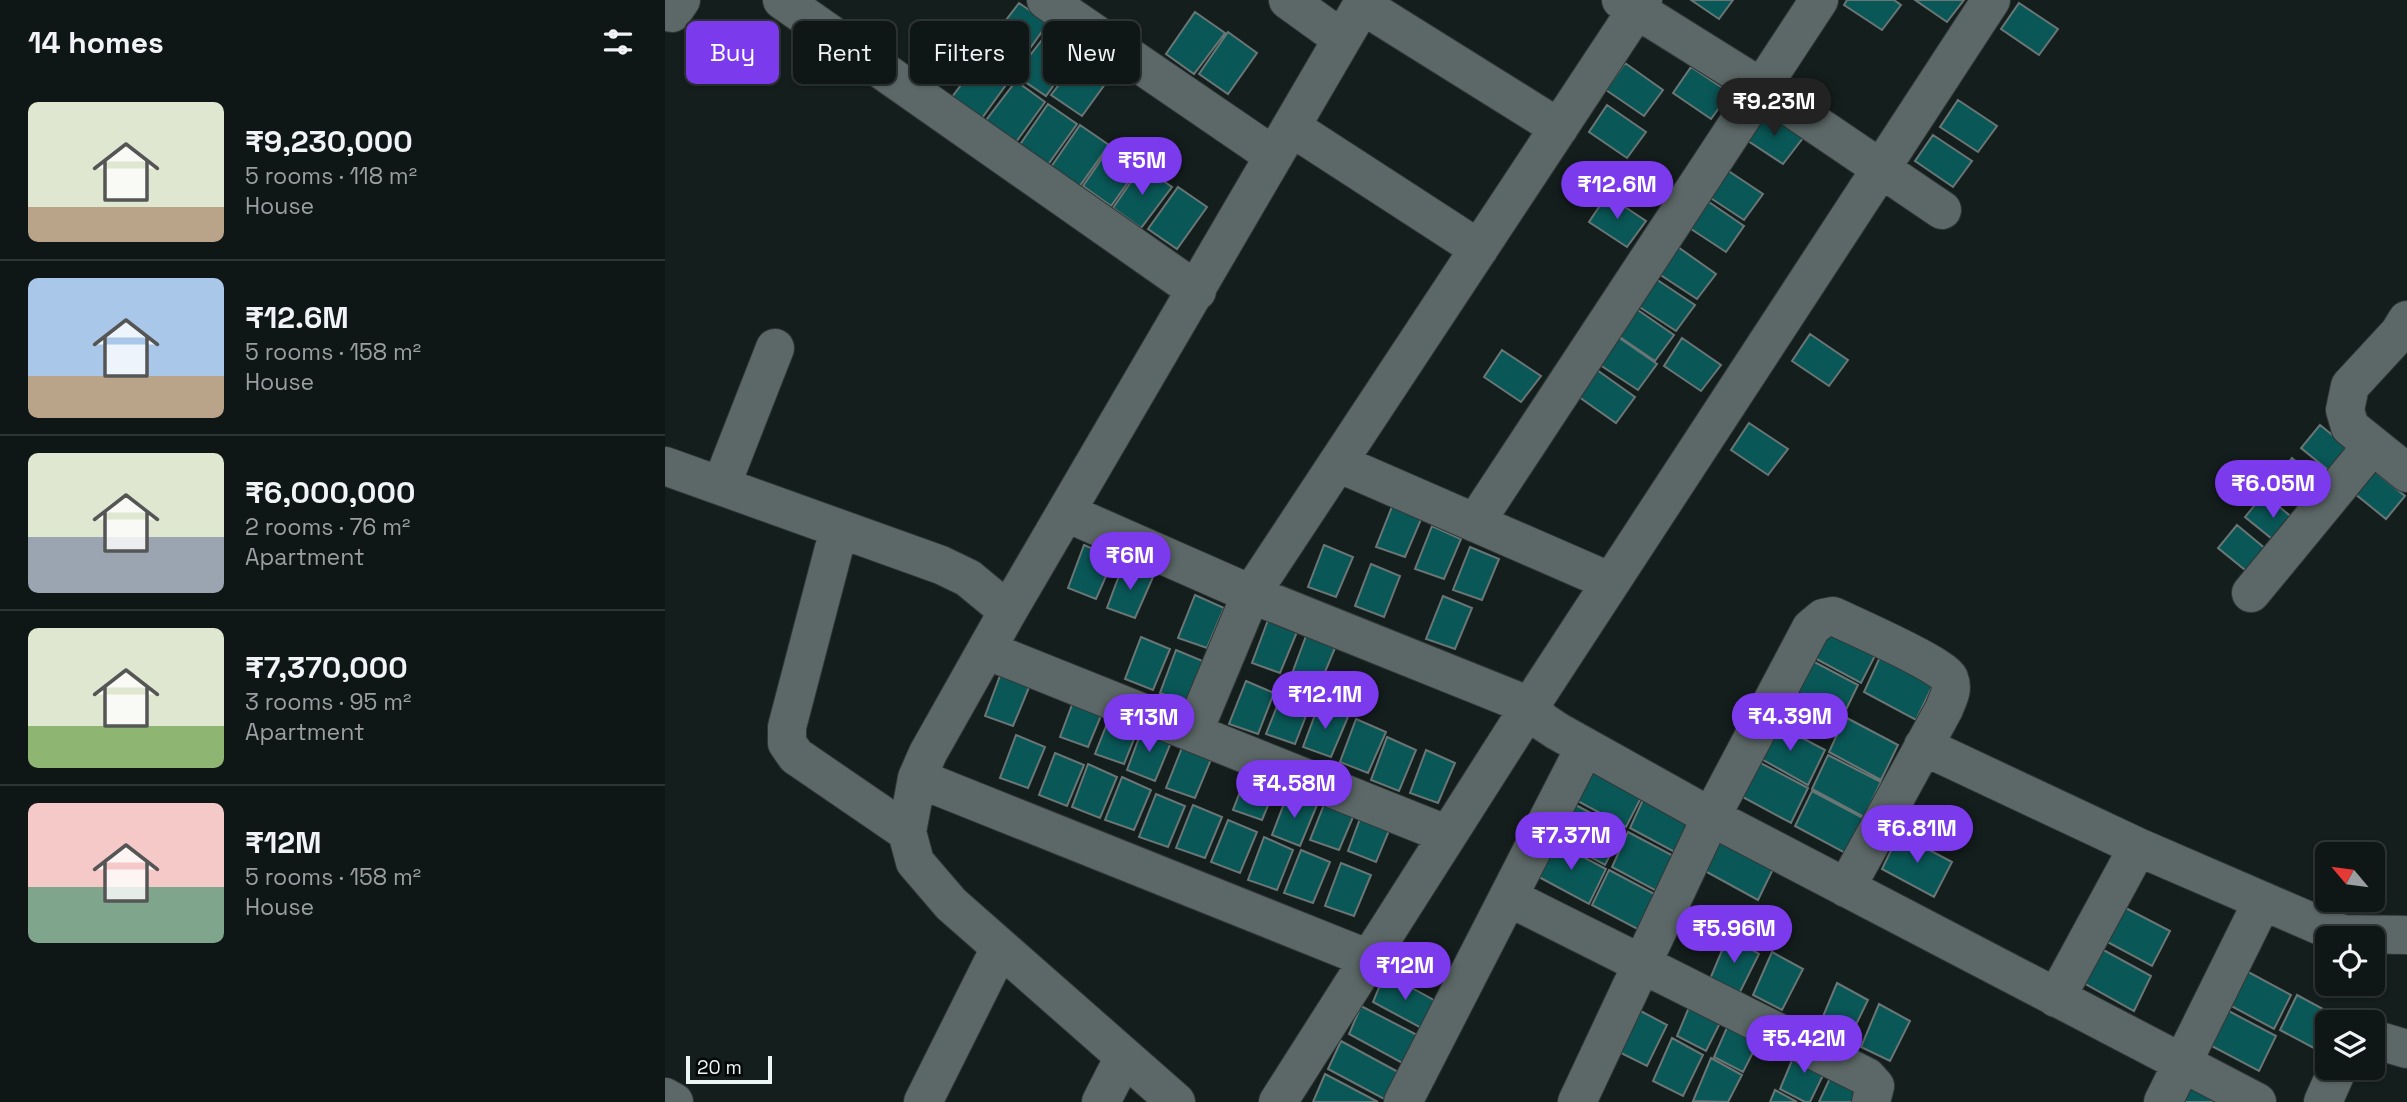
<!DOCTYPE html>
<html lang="en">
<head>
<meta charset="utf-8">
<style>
	:root { --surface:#0f1616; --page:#1d2323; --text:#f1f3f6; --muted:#9b9fa1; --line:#2f3535; --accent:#7c3aed }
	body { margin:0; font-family:"Space Grotesk",sans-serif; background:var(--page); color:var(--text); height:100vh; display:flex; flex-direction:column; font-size:26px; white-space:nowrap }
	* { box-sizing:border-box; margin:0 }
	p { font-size:23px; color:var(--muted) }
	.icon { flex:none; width:38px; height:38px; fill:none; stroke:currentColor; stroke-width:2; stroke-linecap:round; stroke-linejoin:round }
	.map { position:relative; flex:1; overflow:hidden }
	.panel { display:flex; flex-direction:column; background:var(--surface); width:665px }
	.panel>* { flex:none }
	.guide { position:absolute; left:21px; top:21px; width:665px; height:63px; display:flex; gap:14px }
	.needle { width:46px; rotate:299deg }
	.tools { position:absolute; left:1650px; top:842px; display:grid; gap:14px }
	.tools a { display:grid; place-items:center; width:70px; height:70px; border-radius:10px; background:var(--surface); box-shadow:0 2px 5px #0004,0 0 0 2px var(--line); font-size:35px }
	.scale { position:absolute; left:21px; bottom:18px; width:86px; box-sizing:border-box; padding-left:7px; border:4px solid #edf4f4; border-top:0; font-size:19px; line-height:24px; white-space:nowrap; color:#edf4f4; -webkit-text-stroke:5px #040707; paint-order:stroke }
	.price { position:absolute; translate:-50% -60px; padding:0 16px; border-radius:24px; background:var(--accent); color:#fff; font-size:23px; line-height:46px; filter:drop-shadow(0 2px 4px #0008) }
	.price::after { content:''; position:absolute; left:50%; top:42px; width:21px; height:16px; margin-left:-10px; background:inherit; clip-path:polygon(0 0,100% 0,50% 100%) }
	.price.selected { background:#222; color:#fff }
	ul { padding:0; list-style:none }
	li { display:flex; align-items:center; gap:21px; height:175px; padding:0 28px }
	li+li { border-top:2px solid var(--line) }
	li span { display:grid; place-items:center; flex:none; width:196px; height:140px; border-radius:10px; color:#555 }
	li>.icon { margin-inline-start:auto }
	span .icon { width:84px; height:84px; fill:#fffc; stroke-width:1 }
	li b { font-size:30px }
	h2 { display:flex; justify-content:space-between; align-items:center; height:84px; padding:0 28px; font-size:30px }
	.chip { padding:0 24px; border-radius:10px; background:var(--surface); box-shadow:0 2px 5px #0004,0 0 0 2px var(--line); font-size:24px; line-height:63px }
	.chip.selected { background:var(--accent); color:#fff }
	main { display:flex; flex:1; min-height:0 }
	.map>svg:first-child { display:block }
	.building { fill:#0a5757; stroke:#6a7675; stroke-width:2 }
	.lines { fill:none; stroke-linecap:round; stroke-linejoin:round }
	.minor-casing { stroke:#313737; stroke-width:40 }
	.minor { stroke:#5c6867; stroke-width:38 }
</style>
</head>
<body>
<main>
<section class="panel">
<h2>14 homes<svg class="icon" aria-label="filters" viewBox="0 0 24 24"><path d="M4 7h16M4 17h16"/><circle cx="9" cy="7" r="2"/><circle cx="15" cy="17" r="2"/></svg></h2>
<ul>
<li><span style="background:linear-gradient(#dfe7d0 75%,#b9a48a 0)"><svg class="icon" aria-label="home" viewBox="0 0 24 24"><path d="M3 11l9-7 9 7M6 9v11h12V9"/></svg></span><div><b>₹9,230,000</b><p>5 rooms · 118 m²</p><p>House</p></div></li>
<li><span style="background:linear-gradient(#a9c7e8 70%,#b9a48a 0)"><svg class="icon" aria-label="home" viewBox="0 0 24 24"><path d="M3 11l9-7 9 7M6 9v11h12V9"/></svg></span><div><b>₹12.6M</b><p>5 rooms · 158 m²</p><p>House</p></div></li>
<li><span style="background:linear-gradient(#dfe7d0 60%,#9aa5b1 0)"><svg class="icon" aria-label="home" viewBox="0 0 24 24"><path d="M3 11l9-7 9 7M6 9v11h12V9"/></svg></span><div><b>₹6,000,000</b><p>2 rooms · 76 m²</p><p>Apartment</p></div></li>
<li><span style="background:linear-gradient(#dfe7d0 70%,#8fb573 0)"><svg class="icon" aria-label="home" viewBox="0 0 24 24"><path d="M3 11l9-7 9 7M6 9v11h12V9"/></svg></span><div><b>₹7,370,000</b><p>3 rooms · 95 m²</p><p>Apartment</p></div></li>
<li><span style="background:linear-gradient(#f6c9c9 60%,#7fa58c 0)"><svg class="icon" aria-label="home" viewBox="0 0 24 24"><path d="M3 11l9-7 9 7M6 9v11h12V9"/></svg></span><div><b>₹12M</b><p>5 rooms · 158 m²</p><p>House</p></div></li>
</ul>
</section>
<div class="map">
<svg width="1742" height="1102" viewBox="0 0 1742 1102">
	<rect width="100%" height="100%" fill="#141e1d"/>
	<path class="building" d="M1026 0H1068L1054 19Z
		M1182 0H1229L1236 5 1217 30 1179 5Z
		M1250 0H1299L1282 22Z
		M354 3 383 23 349 71 318 50Z
		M1354 3 1393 29 1374 55 1336 29Z
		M530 12 560 33 529 74 501 54Z
		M386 28 415 48 381 96 350 75Z
		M563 32 592 53 563 94 534 74Z
		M422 48 451 69 417 116 386 95Z
		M317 57 346 78 312 125 281 105Z
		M960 63 998 90 979 116 941 90Z
		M1026 67 1065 93 1046 119 1008 93Z
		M351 81 380 102 346 149 315 128Z
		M1293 100 1332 126 1313 152 1275 127Z
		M383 104 412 124 382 166 354 146Z
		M942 105 981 132 962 158 924 132Z
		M1099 112 1138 138 1118 164 1080 139Z
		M415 125 444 145 414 187 386 167Z
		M1268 135 1307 161 1288 187 1250 161Z
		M447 144 476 164 446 206 418 186Z
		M477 166 507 187 476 228 448 208Z
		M1059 168 1098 194 1079 220 1041 195Z
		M513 187 542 207 512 249 483 229Z
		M942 195 981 221 962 247 924 222Z
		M1041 200 1079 226 1061 252 1023 227Z
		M1013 247 1051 274 1032 299 994 274Z
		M991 279 1030 305 1011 331 973 306Z
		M970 308 1009 335 990 361 952 335Z
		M1145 334 1183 360 1164 386 1127 361Z
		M953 337 992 364 973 390 935 365Z
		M1017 338 1056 365 1036 391 999 366Z
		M837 350 876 376 856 402 819 377Z
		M932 370 970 397 951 423 914 397Z
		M1084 423 1123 449 1103 475 1066 450Z
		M1655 425 1692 455 1673 478 1636 448Z
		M1627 458 1663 489 1645 512 1608 482Z
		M1703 466 1740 496 1721 519 1684 489Z
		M1599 494 1635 524 1617 547 1580 517Z
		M728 504 757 517 740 557 711 547Z
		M1572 525 1608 555 1590 578 1553 548Z
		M767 526 796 539 779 579 750 569Z
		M419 545 449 558 431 599 403 588Z
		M659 545 688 557 671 597 643 587Z
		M805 547 834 559 817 600 788 590Z
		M706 564 735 576 719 617 690 606Z
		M458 565 488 577 470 618 442 608Z
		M530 595 559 608 542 648 513 638Z
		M778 596 807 608 790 649 761 639Z
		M603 620 632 632 615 673 587 663Z
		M1161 620 1214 648 1196 683 1144 655Z
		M641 636 670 648 653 689 625 679Z
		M476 637 505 649 488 690 460 679Z
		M511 650 540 662 523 703 495 693Z
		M1140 657 1193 685 1176 720 1123 691Z
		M1215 657 1268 685 1251 720 1199 692Z
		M336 673 365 685 348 726 320 716Z
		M581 681 609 693 593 734 564 724Z
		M618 691 646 703 630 744 601 734Z
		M411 694 440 706 423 747 395 737Z
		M654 704 683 717 666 757 638 747Z
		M447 711 475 724 459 764 430 754Z
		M1180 717 1233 745 1216 780 1164 752Z
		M691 719 721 732 703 773 675 762Z
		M1107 722 1160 750 1143 785 1091 756Z
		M478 727 507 740 490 781 462 770Z
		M351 735 380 747 363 788 335 778Z
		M722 737 751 750 734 791 706 780Z
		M518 745 547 757 530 798 501 788Z
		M761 750 790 763 773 803 745 793Z
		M390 753 419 765 402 806 374 795Z
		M1163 755 1216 782 1199 817 1147 789Z
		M1090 760 1143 788 1126 823 1074 795Z
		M423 764 452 777 435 818 407 807Z
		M926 764 979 792 961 827 909 799Z
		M585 766 614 779 597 820 568 810Z
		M457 777 486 790 469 830 440 820Z
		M1147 791 1200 819 1182 854 1130 826Z
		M623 793 652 805 635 846 607 835Z
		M981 793 1035 821 1017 856 965 828Z
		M491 794 520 806 503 847 474 837Z
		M662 797 691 810 674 850 645 840Z
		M905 802 958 830 940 865 889 837Z
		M528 805 557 817 540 858 511 848Z
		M699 808 728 821 711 862 683 851Z
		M563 820 592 832 575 873 546 862Z
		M963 832 1016 860 999 895 947 867Z
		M1234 834 1287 862 1269 897 1217 869Z
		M1057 836 1110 865 1093 900 1040 871Z
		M599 837 628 850 612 890 583 880Z
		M888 841 941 869 924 904 872 876Z
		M636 850 665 862 648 903 619 893Z
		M676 863 706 875 689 916 660 906Z
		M944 870 997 898 980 933 927 905Z
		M1451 903 1505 931 1487 966 1435 938Z
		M1063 936 1094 954 1074 994 1045 979Z
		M1433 947 1486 976 1469 1011 1417 982Z
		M1107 952 1138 969 1117 1010 1088 995Z
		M1574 967 1626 995 1609 1029 1557 1001Z
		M720 973 774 1003 760 1030 708 1002Z
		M1172 983 1203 1000 1183 1041 1154 1026Z
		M1030 993 1061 1011 1041 1051 1012 1036Z
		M1632 995 1682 1022H1662V1055L1615 1030Z
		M1214 1004 1245 1021 1225 1061 1196 1047Z
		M696 1006 756 1037 741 1065 684 1034Z
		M970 1008 1002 1025 982 1066 952 1051Z
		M1558 1008 1611 1036 1594 1071 1541 1043Z
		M1068 1014 1099 1031 1078 1072 1049 1057Z
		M1007 1038 1038 1055 1018 1096 988 1081Z
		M676 1041 735 1073 721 1100 663 1069Z
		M1133 1046 1164 1063 1145 1102H1140L1115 1089Z
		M1046 1058 1077 1075 1063 1102 1028 1101Z
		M1171 1065 1202 1082 1192 1102H1154Z
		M660 1074 713 1102H648Z
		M1529 1076 1554 1102H1516Z
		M1110 1090 1132 1102H1105Z"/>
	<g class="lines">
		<g class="minor-casing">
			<path id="minor" d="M117 0 532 291
				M381 0 609 156
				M623 0 677 39
				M956 0 1097 88 1277 210
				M697 5 894 128
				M7 13 16 0
				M626 127 814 249
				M1742 320 1734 333 1685 386 1680 410 1685 427 1742 473
				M673 463 946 582
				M0 466 276 565 303 578 343 611
				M56 486 110 348
				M402 513 586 594 865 706 877 721 892 731 1046 817 1592 1102
				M810 523 1154 0
				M174 529 122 727V743L131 756 242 832
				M1586 593 1707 446
				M321 650 783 835
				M528 733 586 594 978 0
				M1258 746 1473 847 1658 927 1678 934 1742 935
				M252 778 704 959
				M843 897 1202 1077 1210 1086 1206 1102
				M1391 998 1473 847
				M1708 1039 1742 1049
				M0 1097 9 1102
				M258 1102 335 948
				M436 1102 459 1057
				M511 1102 286 904 250 862 242 832 252 778 263 753 343 611 700 0
				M613 1102 865 706 1326 0
				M738 1102 920 747
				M912 1102 1046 817 1146 628 1158 618 1168 616C1187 625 1278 665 1284 678 1289 690 1283 698 1279 709L1181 888
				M1498 1102 1597 902
				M1658 1102 1673 1068"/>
		</g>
		<use href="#minor" class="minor"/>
	</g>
</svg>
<div class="tools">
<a><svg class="needle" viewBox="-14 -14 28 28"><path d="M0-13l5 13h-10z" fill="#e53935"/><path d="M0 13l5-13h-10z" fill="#9b9fa1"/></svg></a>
<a><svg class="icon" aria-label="locate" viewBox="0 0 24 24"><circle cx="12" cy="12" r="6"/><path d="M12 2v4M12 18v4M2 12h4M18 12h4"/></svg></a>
<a><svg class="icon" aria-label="layers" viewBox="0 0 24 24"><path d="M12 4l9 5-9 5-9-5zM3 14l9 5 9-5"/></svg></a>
</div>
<div class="scale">20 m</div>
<b class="price selected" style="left:1109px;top:138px">₹9.23M</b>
<b class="price" style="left:477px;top:197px">₹5M</b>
<b class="price" style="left:952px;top:221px">₹12.6M</b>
<b class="price" style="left:1608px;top:520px">₹6.05M</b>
<b class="price" style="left:465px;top:592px">₹6M</b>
<b class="price" style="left:660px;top:731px">₹12.1M</b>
<b class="price" style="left:1125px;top:753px">₹4.39M</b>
<b class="price" style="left:484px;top:754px">₹13M</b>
<b class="price" style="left:629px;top:820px">₹4.58M</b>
<b class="price" style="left:1252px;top:865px">₹6.81M</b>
<b class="price" style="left:906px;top:872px">₹7.37M</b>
<b class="price" style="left:1069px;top:965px">₹5.96M</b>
<b class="price" style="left:740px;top:1002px">₹12M</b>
<b class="price" style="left:1139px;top:1075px">₹5.42M</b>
<div class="guide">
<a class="chip selected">Buy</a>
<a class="chip">Rent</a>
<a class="chip">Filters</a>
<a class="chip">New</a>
</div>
</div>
</main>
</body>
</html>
